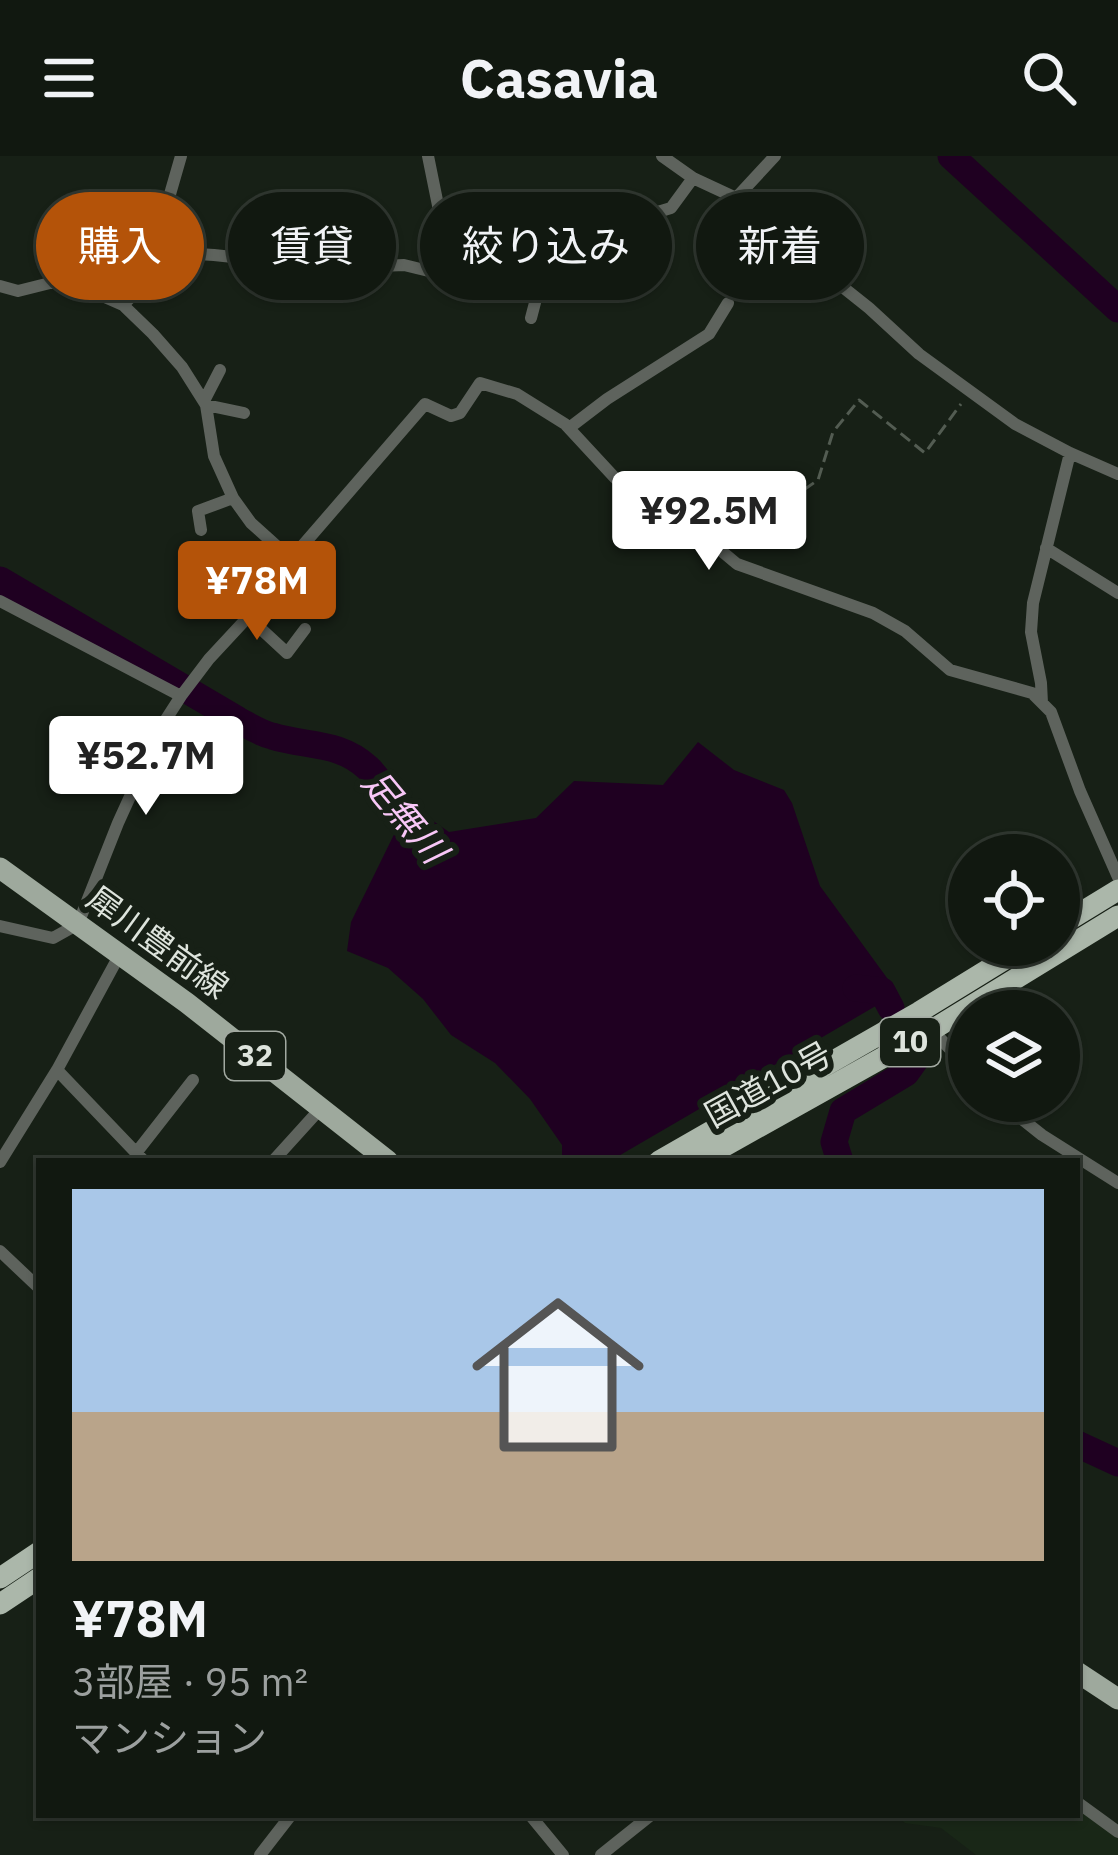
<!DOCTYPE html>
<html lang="ja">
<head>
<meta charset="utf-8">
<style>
	:root { --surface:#111810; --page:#1e251e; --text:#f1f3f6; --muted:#9ca09f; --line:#303730; --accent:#b45309 }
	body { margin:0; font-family:"IBM Plex Sans","Noto Sans JP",sans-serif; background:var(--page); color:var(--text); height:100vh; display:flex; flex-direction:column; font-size:45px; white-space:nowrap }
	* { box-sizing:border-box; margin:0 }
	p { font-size:39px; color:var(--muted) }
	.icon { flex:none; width:66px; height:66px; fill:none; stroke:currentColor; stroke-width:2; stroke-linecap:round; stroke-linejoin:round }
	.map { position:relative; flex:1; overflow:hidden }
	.sheet { position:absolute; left:36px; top:1002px; width:1044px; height:660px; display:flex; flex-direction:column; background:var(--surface); border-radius:0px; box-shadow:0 3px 9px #0004,0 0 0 3px var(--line) }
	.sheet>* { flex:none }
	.top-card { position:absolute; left:36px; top:36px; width:1047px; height:108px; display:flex; gap:24px }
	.controls { position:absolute; left:948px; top:678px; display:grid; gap:24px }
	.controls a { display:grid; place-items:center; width:132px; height:132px; border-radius:50%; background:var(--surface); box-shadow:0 3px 9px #0004,0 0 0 3px var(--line); font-size:60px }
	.price { position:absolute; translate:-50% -102px; padding:0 27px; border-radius:12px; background:#fff; color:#222; font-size:39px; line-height:78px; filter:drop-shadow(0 3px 6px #0008) }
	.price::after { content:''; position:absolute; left:50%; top:72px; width:36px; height:27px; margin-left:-18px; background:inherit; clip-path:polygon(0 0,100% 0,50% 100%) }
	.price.current { background:var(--accent); color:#fff }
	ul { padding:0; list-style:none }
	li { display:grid; align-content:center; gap:24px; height:636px; padding:0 36px }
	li+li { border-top:3px solid var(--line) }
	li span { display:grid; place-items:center; height:372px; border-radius:0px; color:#555 }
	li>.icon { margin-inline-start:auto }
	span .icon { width:216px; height:216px; fill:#fffc; stroke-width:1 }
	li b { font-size:51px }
	.pill { padding:0 42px; border-radius:54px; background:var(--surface); box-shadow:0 3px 9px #0004,0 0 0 3px var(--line); font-size:42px; line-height:108px }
	.pill.current { background:var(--accent); color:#fff }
	header { display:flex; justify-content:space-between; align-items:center; height:156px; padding:0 36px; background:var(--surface); font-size:54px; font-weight:700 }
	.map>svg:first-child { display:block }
	.built { fill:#192717 }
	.water { fill:#1f0021 }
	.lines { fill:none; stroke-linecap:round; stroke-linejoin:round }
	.river { stroke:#1f0021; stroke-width:27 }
	.path { stroke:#535c52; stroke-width:3; stroke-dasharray:12 6; stroke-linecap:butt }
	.minor { stroke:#5e635d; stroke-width:12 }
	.primary { stroke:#9ea99d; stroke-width:21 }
	.trunk { stroke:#abb7aa; stroke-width:21 }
	.labels { text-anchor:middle; stroke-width:12; stroke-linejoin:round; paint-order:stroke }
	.shield { fill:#172016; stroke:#a2a9a1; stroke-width:3 }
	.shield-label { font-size:30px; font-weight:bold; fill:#dee4dd }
	.street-label { font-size:33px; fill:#dee4dd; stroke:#172016 }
	.water-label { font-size:36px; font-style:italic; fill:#f8c7f7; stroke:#172016 }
</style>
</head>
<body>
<header><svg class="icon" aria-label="menu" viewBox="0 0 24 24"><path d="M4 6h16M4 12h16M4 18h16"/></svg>Casavia<svg class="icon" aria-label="search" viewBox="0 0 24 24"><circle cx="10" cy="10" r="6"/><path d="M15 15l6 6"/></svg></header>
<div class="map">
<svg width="1118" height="1699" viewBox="0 0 1118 1699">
	<rect width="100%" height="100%" fill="#172016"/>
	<path class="built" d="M1077 1646 1118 1676V1699H976L941 1672 905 1667 896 1659H1077Z"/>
	<path class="water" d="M698 586 734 614 784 634 792 647 820 730 898 837 610 1005H562V989L530 943 495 907 451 879 423 843 388 812 347 795 351 766 409 648 449 676 536 662 574 625 663 629Z"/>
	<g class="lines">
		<path class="river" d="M951 0 1118 153
			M0 424 238 564C249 570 260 577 272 580 307 591 339 585 368 612 391 634 398 668 420 689
			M856 832 882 835 891 852
			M840 1005 834 986 843 955 906 917 916 903 914 899
			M1077 1288 1118 1307"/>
		<path class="path" d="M730 385 818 324 833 276 859 244 925 297 961 248"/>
		<path class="minor" d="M662 0 693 22 736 42 756 62 869 152 919 198 1015 268 1070 297 1118 318
			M736 42 775 0
			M443 74 528 92 548 91
			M165 96 214 99 334 112 404 109 441 118 443 74 428 0
			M0 130 18 135 50 127H73L123 149 153 178 182 211 206 249 214 300 233 342 251 367 291 403
			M123 149 167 105 160 83 164 59 181 0
			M531 162 537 139 534 125 548 91 561 75 597 74 671 52 693 22
			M204 245 220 214
			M206 249 244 257
			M569 272 607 243 709 178 728 147
			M201 374 198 355 233 342
			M1046 392 1118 437
			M0 445 181 540
			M248 461 287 497 305 473
			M1042 547 1041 527 1031 476 1033 447 1070 297
			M0 770 53 782 78 768 118 667 163 568 181 540 209 503 248 461 291 403 425 248 451 260 460 257 480 227 517 238 565 268 615 322 676 357 737 408 873 457 905 475 950 514 1032 537 1051 556 1080 635 1118 721
			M932 874 969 913
			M57 914 144 1005
			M999 945 1042 979 1118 1027
			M136 997 193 924
			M273 1005 321 952
			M0 1006 57 914 120 798
			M0 1095 39 1132
			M1077 1646 1118 1676
			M530 1659 563 1699
			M260 1699 291 1659
			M601 1699 651 1659"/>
		<path class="primary" d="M0 712 187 847 388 1005
			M1077 1516 1118 1543"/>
		<path class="trunk" d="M1059 770 1118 734
			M659 1005 919 856 1028 789
			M698 1005 932 874 1118 760
			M0 1422 39 1396
			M0 1448 39 1422"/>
	</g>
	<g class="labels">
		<g class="shield">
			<rect x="880" y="862" width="60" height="48" rx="9"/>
			<rect x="225" y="876" width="60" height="48" rx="9"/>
		</g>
		<g class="shield-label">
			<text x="910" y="896">10</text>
			<text x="255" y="910">32</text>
		</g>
		<g class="street-label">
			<text transform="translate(158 786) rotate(36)" y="12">犀川豊前線</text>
			<text transform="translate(768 928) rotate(-29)" y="12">国道10号</text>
		</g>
		<g class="water-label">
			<text transform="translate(405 660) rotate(50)" y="13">足無川</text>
		</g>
	</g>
</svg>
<div class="controls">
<a><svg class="icon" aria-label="locate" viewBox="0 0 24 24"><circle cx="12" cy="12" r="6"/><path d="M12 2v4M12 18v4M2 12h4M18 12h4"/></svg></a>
<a><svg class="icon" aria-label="layers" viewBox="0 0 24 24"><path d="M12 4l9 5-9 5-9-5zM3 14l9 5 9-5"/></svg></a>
</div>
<b class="price" style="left:709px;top:417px">¥92.5M</b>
<b class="price current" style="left:257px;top:487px">¥78M</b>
<b class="price" style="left:146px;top:662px">¥52.7M</b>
<div class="top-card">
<a class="pill current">購入</a>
<a class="pill">賃貸</a>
<a class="pill">絞り込み</a>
<a class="pill">新着</a>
</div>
<section class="sheet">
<ul>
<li><span style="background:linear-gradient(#a9c7e8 60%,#b9a48a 0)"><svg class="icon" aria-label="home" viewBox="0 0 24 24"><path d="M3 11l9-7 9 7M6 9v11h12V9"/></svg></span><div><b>¥78M</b><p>3部屋 · 95 m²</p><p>マンション</p></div></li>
</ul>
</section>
</div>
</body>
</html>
